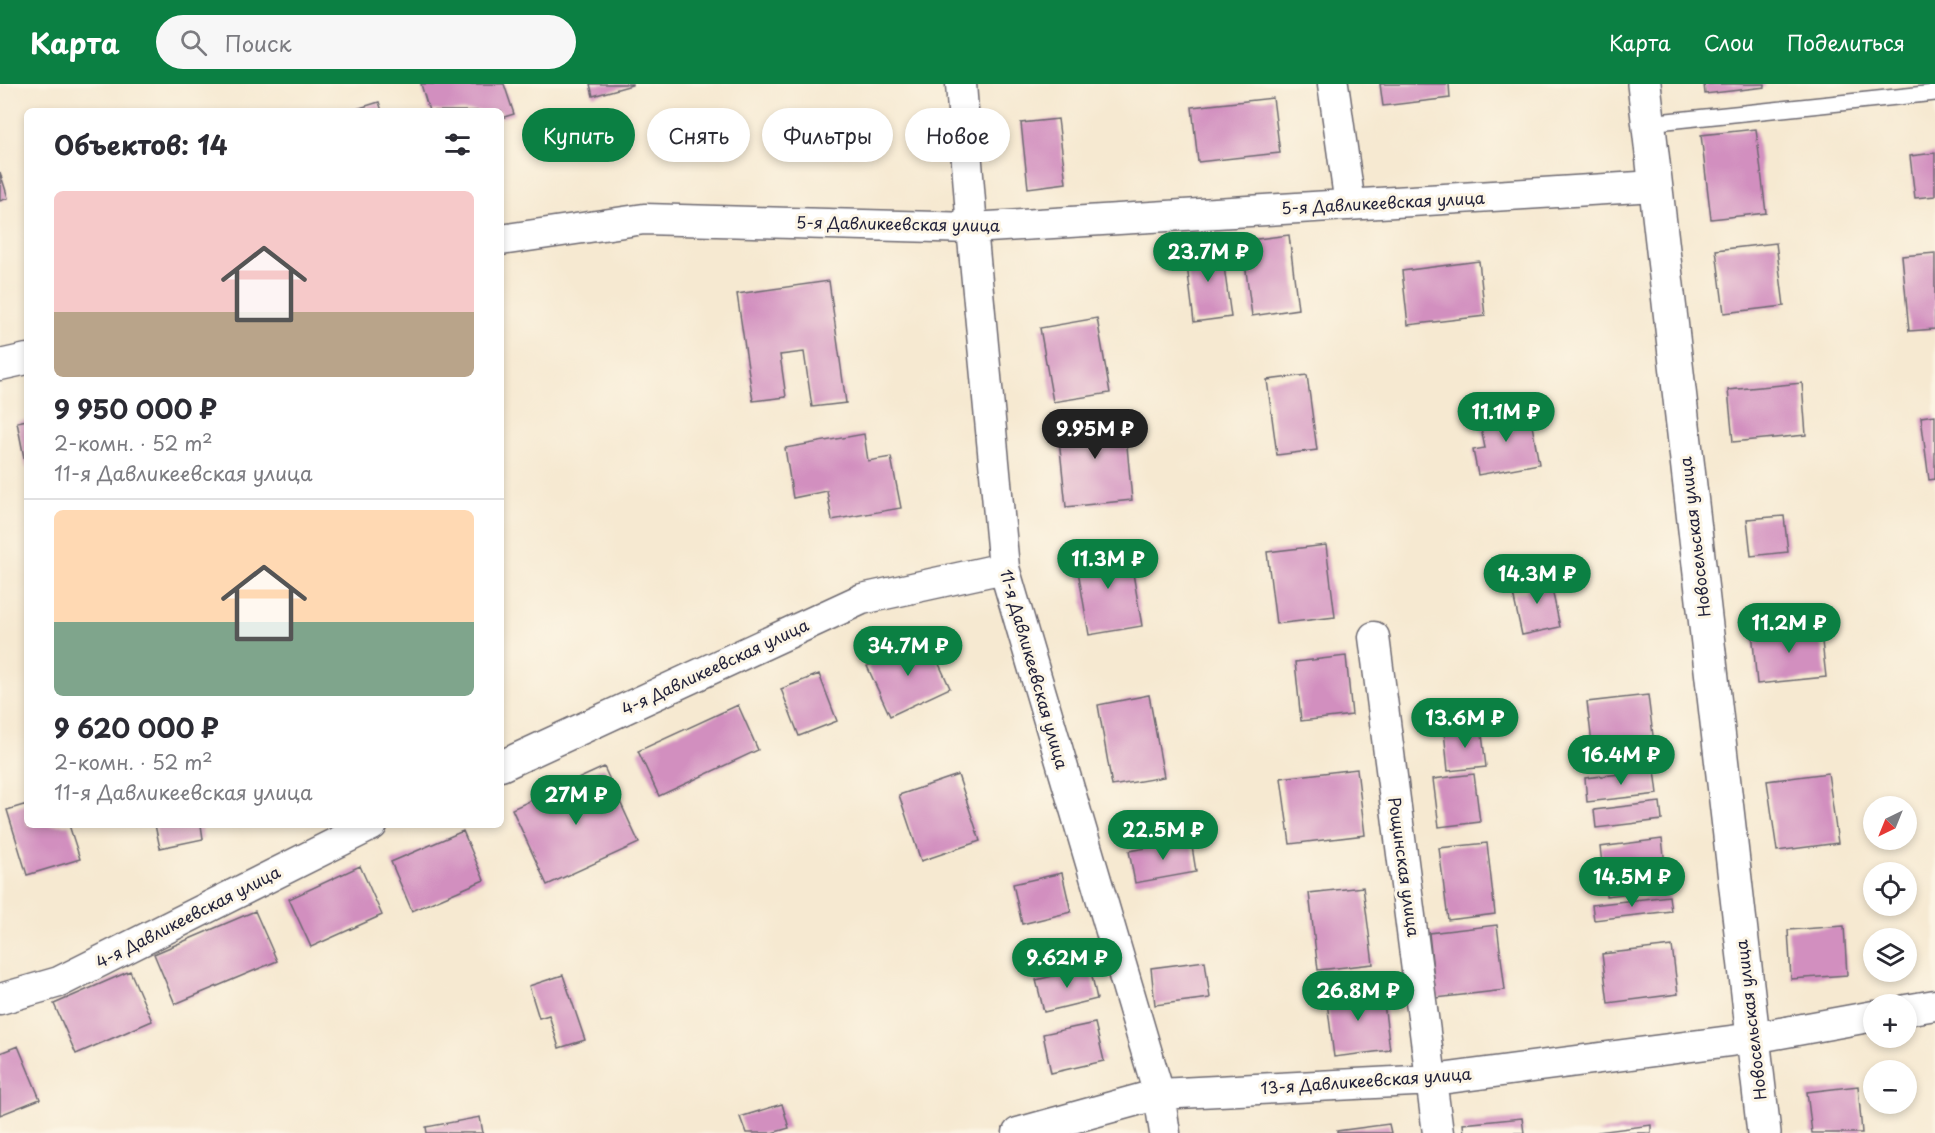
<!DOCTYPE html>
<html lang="ru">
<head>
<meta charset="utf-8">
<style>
	:root { --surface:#fff; --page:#f7f7f7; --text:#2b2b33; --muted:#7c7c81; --line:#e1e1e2; --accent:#0b8043 }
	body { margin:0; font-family:"Playpen Sans",sans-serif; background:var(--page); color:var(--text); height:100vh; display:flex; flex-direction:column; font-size:22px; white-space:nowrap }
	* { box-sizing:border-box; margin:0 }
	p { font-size:20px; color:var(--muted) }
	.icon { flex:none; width:33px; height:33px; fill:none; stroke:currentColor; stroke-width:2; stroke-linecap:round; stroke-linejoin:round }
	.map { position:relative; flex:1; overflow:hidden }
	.sheet { position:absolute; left:24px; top:24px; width:480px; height:720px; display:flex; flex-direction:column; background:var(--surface); border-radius:9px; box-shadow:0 3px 9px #0003 }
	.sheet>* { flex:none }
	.banner { position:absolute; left:522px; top:24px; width:570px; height:54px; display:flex; gap:12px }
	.needle { width:39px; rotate:223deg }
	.buttons { position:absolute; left:1863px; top:712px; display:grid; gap:12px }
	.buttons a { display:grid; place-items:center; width:54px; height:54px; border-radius:50%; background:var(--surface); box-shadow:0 3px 9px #0003; font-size:30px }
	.price { position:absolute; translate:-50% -51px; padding:0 14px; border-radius:21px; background:var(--accent); color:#fff; font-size:20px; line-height:39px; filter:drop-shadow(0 2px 3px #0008) }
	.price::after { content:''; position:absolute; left:50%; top:36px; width:18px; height:14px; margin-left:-9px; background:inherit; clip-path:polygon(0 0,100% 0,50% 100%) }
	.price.on { background:#222; color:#fff }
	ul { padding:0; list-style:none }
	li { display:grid; align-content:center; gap:12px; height:318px; padding:0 30px }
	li+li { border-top:2px solid var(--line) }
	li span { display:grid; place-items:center; height:186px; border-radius:9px; color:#555 }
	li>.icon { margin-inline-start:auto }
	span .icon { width:108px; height:108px; fill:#fffc; stroke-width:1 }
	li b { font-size:26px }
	h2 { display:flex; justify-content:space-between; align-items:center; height:72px; padding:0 30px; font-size:26px }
	.tag { padding:0 21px; border-radius:27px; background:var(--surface); box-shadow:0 3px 9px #0003; font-size:21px; line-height:54px }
	.tag.on { background:var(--accent); color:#fff }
	header { display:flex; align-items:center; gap:36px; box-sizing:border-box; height:84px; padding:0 30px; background:var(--accent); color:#fff }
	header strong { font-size:28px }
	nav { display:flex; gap:33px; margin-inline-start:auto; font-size:21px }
	.search { width:420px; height:54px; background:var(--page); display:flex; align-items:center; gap:15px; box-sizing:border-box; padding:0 21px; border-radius:33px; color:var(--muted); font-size:22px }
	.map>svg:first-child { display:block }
	.building { fill:#d28fbf }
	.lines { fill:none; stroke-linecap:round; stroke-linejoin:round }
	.lane-casing { stroke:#6c6870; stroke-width:18 }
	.street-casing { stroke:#6c6870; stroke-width:33 }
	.secondary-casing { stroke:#6c6870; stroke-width:36 }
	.lane { stroke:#fff; stroke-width:15 }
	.street { stroke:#fff; stroke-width:30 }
	.secondary { stroke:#fff; stroke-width:33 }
	.labels { text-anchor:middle; stroke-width:6; stroke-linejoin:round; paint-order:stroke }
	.street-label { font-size:16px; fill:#22223b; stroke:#fcf5e5 }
</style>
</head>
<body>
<header>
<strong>Карта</strong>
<div class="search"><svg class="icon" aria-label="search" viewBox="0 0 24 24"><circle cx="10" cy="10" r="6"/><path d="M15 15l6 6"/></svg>Поиск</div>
<nav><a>Карта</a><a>Слои</a><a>Поделиться</a></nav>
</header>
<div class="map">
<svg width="1935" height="1049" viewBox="0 0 1935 1049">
	<rect width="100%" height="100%" fill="#fcf5e5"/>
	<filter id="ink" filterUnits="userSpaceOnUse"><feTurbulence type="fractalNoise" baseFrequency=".0167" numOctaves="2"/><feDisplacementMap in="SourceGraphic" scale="12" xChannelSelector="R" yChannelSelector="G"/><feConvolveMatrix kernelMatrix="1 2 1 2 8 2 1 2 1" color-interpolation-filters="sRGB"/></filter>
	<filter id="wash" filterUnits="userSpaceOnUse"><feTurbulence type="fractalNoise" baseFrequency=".008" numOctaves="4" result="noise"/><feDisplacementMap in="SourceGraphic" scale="24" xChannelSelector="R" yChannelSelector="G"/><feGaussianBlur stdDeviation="1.35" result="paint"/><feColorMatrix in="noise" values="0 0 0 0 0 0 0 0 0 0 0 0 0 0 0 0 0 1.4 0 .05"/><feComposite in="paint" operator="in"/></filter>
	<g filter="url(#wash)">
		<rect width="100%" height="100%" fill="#f6e9d1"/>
		<g id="blocks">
			<path class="building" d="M421 0H504L514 30 501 34V27H429Z
				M590 0H632V1L593 12Z
				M1380 0H1449L1450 14 1383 22Z
				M1704 0H1765V3L1705 10Z
				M1273 14 1280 69 1198 78 1192 23Z
				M379 18 382 27H353V26Z
				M1058 35 1066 99 1028 104 1021 39Z
				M1756 45 1766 129 1711 135 1701 51Z
				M1935 69V112L1915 114 1910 72Z
				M0 88 8 114 0 117Z
				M1289 151 1298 225 1252 232 1242 157Z
				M1776 159 1784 222 1724 229 1716 166Z
				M1221 161 1231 233 1194 238 1185 165Z
				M1935 169V245L1909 247 1902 172Z
				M1479 177 1485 232 1408 241 1402 187Z
				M829 197 846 319 812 323 804 268 780 271 786 313 753 317 737 210Z
				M1097 234 1110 309 1053 318 1040 244Z
				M1307 291 1317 366 1277 371 1267 296Z
				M1802 299 1806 351 1733 358 1728 306Z
				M1529 325 1539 380 1478 391 1473 366 1485 364 1479 334Z
				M1124 330 1132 416 1066 423 1057 336Z
				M1935 331V395L1929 396 1921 333Z
				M27 336V384H26L17 338Z
				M864 350 868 377 891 373 901 424 832 436 827 407 793 414 785 364Z
				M1784 432 1788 468 1751 472 1747 435Z
				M1128 460 1142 542 1089 551 1075 469Z
				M1326 461 1335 533 1276 540 1267 468Z
				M1548 486 1560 543 1522 551 1513 510 1527 507 1524 491Z
				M1820 540 1826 593 1757 600 1752 547Z
				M927 554 950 604 890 632 867 582Z
				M1346 572 1352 631 1301 637 1295 578Z
				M819 590 837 637 799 652 781 605Z
				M1149 611 1164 693 1112 702 1098 621Z
				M1648 611 1656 676 1595 684 1587 618Z
				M738 621 758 666 659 712 638 667Z
				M1481 642 1486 683 1448 687 1444 647Z
				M604 683 639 759 547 801 512 725Z
				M1357 685 1365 751 1290 760 1281 694Z
				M1655 686 1658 710 1587 718 1585 694Z
				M1828 689 1838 759 1777 767 1767 697Z
				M1474 690 1480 738 1439 743 1433 695Z
				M958 691 980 757 921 777 899 711Z
				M1660 718 1662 736 1596 744 1594 726Z
				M27 720V741H69L80 775 27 791 7 726Z
				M155 741H201L203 755 160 764Z
				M463 747 484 796 412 827 391 778Z
				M1662 755 1668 805 1606 812 1600 763Z
				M1191 756 1196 788 1135 799 1129 767Z
				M1487 759 1495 830 1448 836 1439 764Z
				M360 782 382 831 311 863 289 815Z
				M1062 789 1071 828 1022 840 1013 800Z
				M1363 803 1373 880 1318 886 1309 809Z
				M1669 812 1671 827 1594 836 1592 821Z
				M255 827 277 877 175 920 154 870Z
				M1497 841 1505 906 1436 914 1429 849Z
				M1844 842 1847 891 1791 895 1788 846Z
				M1672 862 1678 910 1608 919 1602 870Z
				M1205 877 1210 914 1155 921 1151 884Z
				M1090 883 1097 915 1044 928 1036 896Z
				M130 887 152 937 76 970 54 920Z
				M563 891 585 956 559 964 549 931 539 934 529 902Z
				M1382 904 1390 966 1334 973 1326 910Z
				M1095 939 1104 977 1051 989 1043 950Z
				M18 962 40 1015 0 1031V969Z
				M1858 1002 1862 1049H1812L1807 1008Z
				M782 1020 789 1044 772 1049H746L740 1033Z
				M480 1033 483 1049H427L426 1043Z
				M1522 1034 1524 1049H1464L1463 1040Z
				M1389 1040 1391 1049H1337V1047Z
				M1651 1041V1049H1599L1598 1048Z"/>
		</g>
	</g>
	<g filter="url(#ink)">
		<use href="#blocks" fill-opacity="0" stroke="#6c6870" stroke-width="1.5"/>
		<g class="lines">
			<g class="lane-casing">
				<path id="lane" d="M1648 39 1935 9"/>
			</g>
			<g class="street-casing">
				<path id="street" d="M961 0 972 144 1004 484 1159 1010 1165 1049
					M1333 0 1350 121
					M501 156 644 135 972 144 1655 102
					M0 281 27 275
					M1374 553 1438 1049
					M501 682 862 515 1004 484
					M0 915 59 898 372 741
					M1906 926 1935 921
					M1018 1049 1159 1010 1433 996 1753 954 1874 932"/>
			</g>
			<g class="secondary-casing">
				<path id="secondary" d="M1644 0 1764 1049"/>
			</g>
			<use href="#lane" class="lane"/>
			<use href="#street" class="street"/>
			<use href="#secondary" class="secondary"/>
		</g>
	</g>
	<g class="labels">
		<g class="street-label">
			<text transform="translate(1383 119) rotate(-3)" y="6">5-я Давликеевская улица</text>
			<text transform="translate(898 140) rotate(1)" y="6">5-я Давликеевская улица</text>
			<text transform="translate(1695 453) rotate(-97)" y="6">Новосельская улица</text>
			<text transform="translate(715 583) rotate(-25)" y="6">4-я Давликеевская улица</text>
			<text transform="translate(1034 585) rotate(74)" y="6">11-я Давликеевская улица</text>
			<text transform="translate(1404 783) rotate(82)" y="6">Рощинская улица</text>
			<text transform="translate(188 833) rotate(-27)" y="6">4-я Давликеевская улица</text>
			<text transform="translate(1751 936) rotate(-97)" y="6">Новосельская улица</text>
			<text transform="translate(1366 997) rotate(-4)" y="6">13-я Давликеевская улица</text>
		</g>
	</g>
</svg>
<div class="buttons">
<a><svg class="needle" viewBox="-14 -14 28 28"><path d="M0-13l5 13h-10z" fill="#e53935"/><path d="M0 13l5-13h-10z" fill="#7c7c81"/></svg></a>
<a><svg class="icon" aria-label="locate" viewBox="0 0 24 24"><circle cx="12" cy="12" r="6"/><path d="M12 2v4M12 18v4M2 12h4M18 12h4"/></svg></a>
<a><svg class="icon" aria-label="layers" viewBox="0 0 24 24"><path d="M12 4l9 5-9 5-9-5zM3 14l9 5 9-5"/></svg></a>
<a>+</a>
<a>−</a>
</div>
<b class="price" style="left:1208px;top:199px">23.7M ₽</b>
<b class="price" style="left:1506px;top:359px">11.1M ₽</b>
<b class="price on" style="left:1095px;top:376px">9.95M ₽</b>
<b class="price" style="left:1108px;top:506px">11.3M ₽</b>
<b class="price" style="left:1537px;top:521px">14.3M ₽</b>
<b class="price" style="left:1789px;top:570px">11.2M ₽</b>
<b class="price" style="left:908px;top:593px">34.7M ₽</b>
<b class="price" style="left:1465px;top:665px">13.6M ₽</b>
<b class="price" style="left:1621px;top:702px">16.4M ₽</b>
<b class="price" style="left:576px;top:742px">27M ₽</b>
<b class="price" style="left:1163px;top:777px">22.5M ₽</b>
<b class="price" style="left:1632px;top:824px">14.5M ₽</b>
<b class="price" style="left:1067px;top:905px">9.62M ₽</b>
<b class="price" style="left:1358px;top:938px">26.8M ₽</b>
<div class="banner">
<a class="tag on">Купить</a>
<a class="tag">Снять</a>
<a class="tag">Фильтры</a>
<a class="tag">Новое</a>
</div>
<section class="sheet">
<h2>Объектов: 14<svg class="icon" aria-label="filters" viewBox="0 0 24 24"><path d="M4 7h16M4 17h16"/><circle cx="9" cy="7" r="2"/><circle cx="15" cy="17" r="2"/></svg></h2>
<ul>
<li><span style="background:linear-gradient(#f6c9c9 65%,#b9a48a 0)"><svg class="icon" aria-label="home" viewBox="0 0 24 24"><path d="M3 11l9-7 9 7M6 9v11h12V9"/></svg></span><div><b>9 950 000 ₽</b><p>2-комн. · 52 m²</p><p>11-я Давликеевская улица</p></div></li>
<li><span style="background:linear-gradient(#ffd9b3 60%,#7fa58c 0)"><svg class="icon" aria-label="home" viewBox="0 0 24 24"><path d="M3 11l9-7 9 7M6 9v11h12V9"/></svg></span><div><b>9 620 000 ₽</b><p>2-комн. · 52 m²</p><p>11-я Давликеевская улица</p></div></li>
</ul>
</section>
</div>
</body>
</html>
